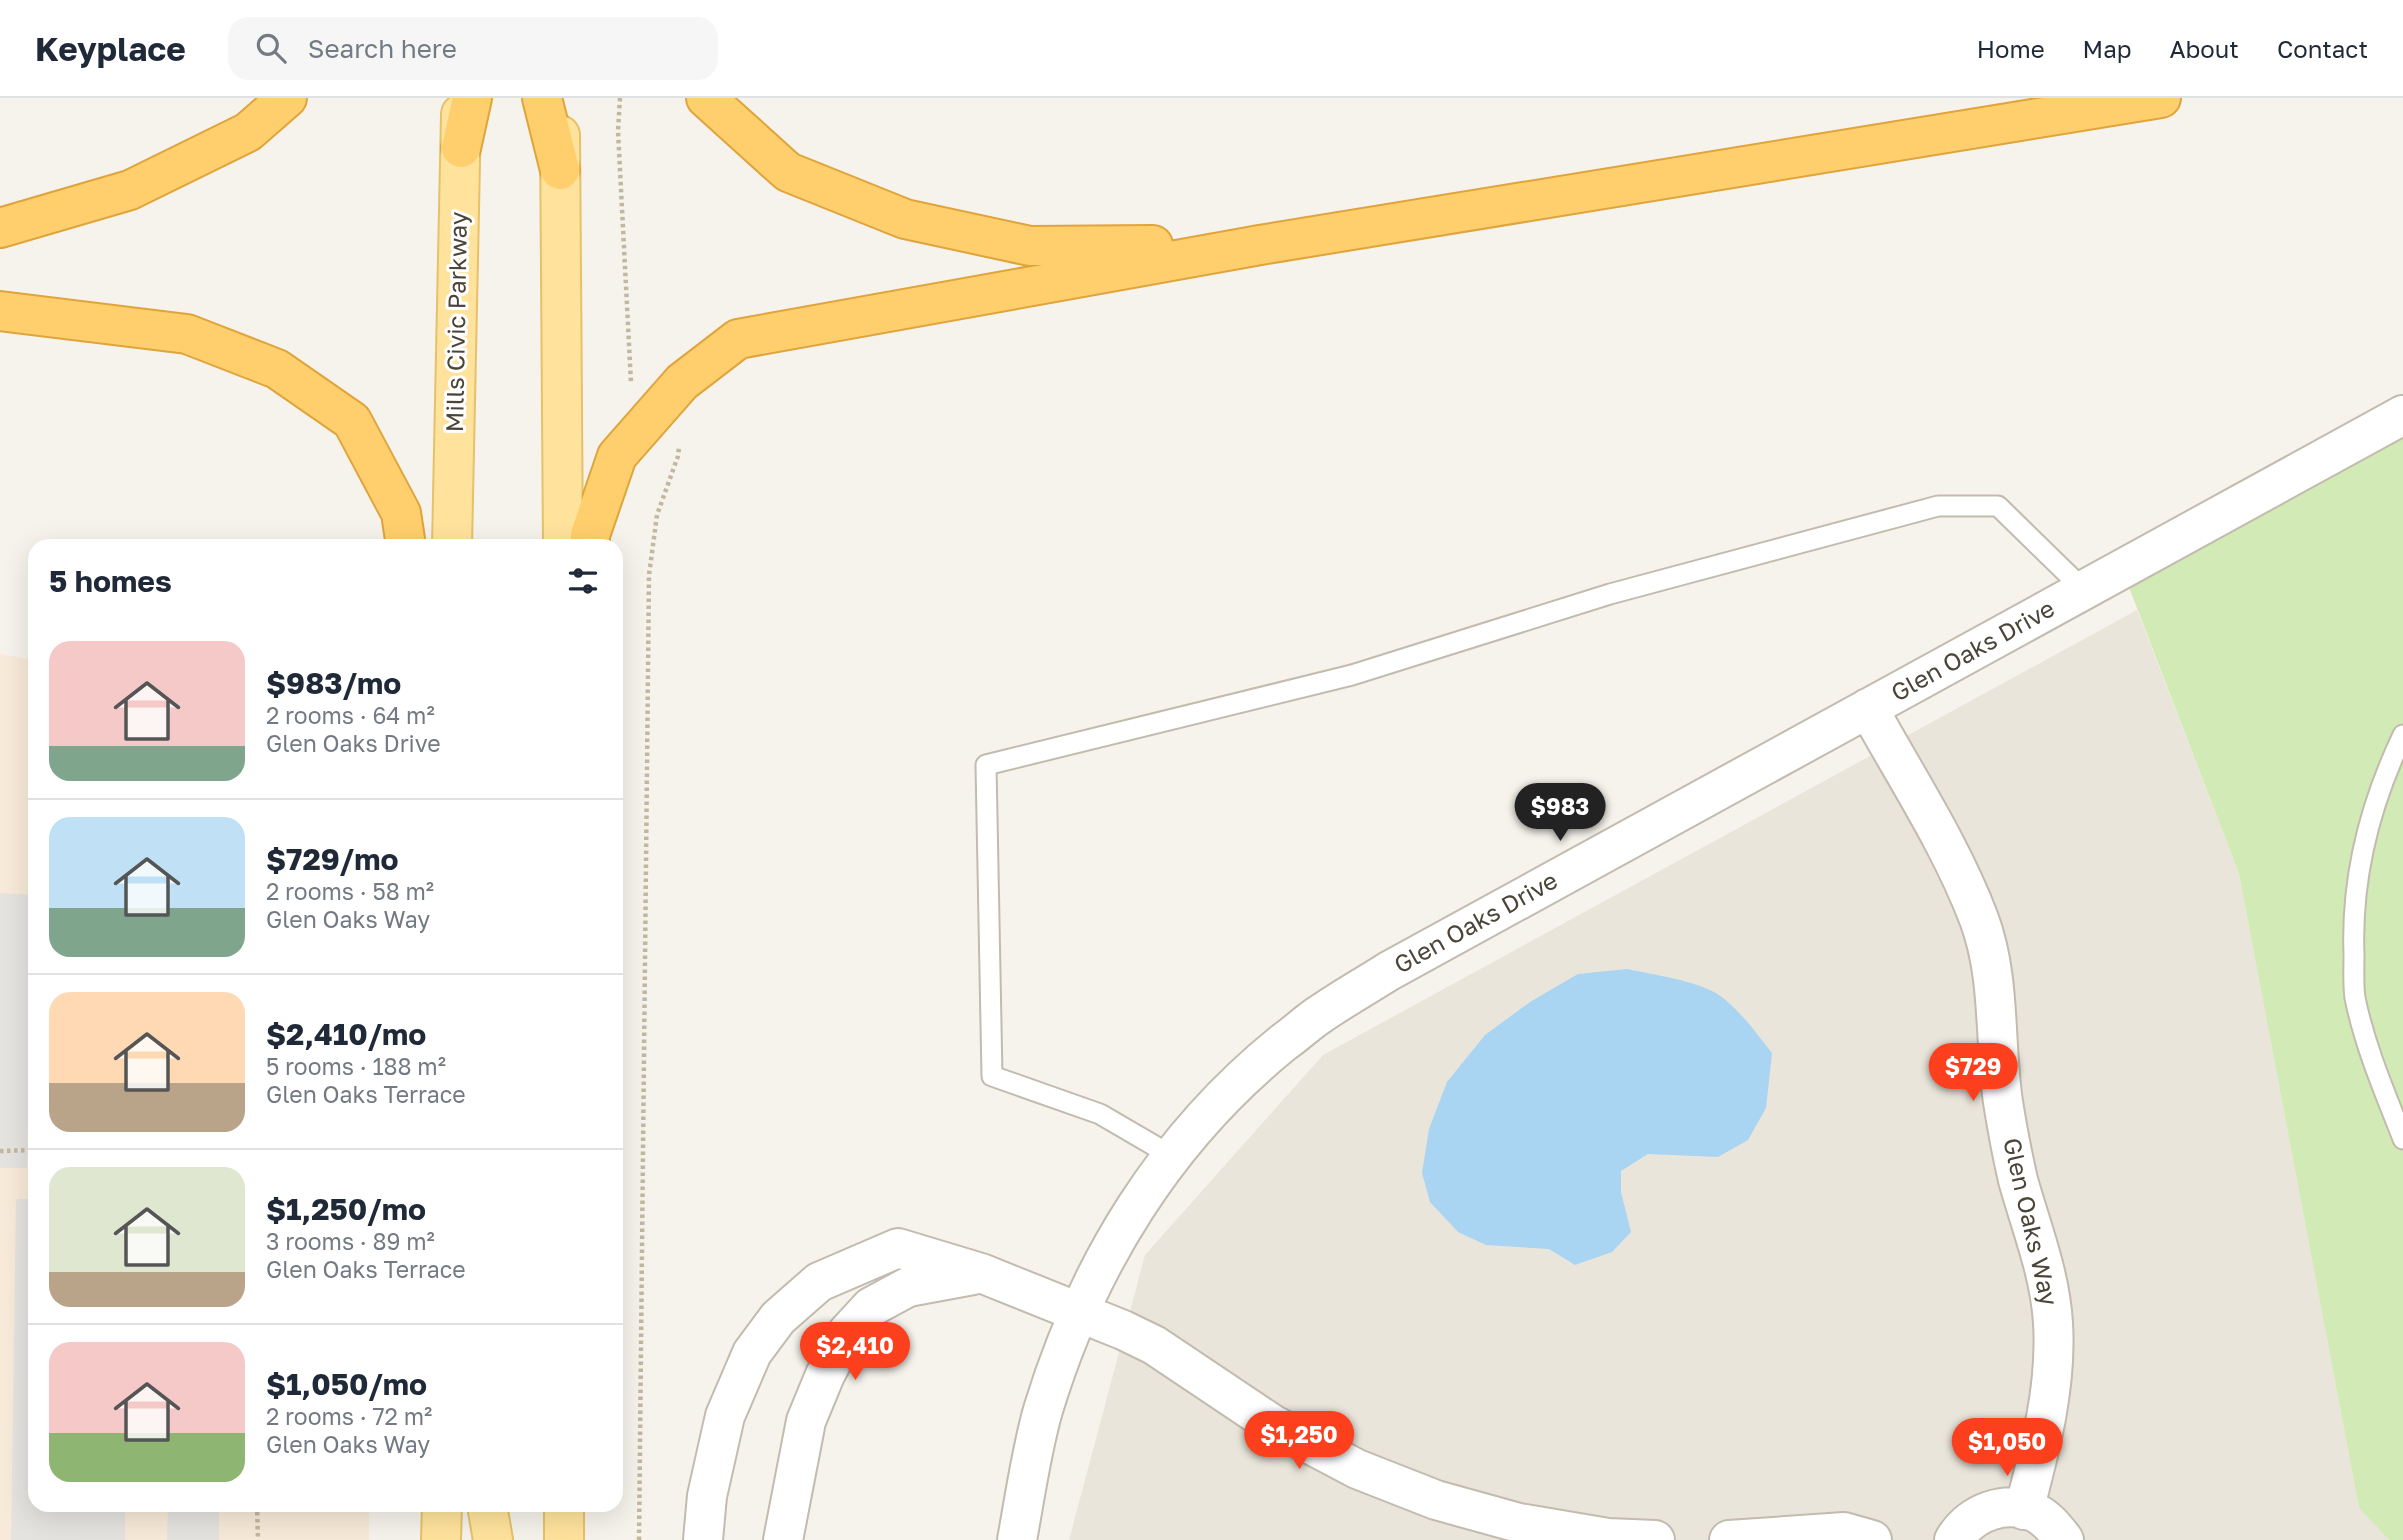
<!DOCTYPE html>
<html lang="en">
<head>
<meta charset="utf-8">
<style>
	:root { --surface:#fff; --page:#f6f6f7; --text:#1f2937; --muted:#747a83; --line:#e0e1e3; --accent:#fc3f1d }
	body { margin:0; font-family:"Golos Text",sans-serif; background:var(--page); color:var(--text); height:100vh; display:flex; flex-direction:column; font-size:26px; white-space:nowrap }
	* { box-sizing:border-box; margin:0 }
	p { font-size:23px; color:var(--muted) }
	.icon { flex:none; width:38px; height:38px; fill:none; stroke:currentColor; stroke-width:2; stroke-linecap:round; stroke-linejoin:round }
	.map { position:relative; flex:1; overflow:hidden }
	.details { position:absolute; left:28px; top:441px; width:595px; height:973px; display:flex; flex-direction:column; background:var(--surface); border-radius:21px; box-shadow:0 7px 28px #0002 }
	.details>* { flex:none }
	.price { position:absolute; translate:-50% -60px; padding:0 16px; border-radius:24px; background:var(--accent); color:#fff; font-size:23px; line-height:46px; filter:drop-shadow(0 2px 4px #0008) }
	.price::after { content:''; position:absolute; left:50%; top:42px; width:21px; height:16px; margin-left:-10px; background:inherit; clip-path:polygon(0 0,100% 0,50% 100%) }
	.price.current { background:#222; color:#fff }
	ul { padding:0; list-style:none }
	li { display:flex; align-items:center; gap:21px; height:175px; padding:0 21px }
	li+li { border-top:2px solid var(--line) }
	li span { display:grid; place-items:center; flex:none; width:196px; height:140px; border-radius:21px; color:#555 }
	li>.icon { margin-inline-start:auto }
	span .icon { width:84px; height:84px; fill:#fffc; stroke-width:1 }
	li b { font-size:30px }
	h2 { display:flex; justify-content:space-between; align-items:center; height:84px; padding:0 21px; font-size:30px }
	header { display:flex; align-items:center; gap:42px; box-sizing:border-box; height:98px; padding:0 35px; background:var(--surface); border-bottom:2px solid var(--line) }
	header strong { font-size:33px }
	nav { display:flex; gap:38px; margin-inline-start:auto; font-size:24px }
	.search { width:490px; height:63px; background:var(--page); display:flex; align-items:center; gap:18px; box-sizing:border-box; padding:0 24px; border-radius:21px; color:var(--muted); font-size:26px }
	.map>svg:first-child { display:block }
	.residential { fill:#eae5da }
	.commercial { fill:#f7ead8 }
	.green { fill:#d2eab5 }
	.parking { fill:#e5e3e0 }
	.water { fill:#a9d4f2 }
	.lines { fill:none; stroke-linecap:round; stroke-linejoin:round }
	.lane-casing { stroke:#c2bbae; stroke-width:23 }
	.street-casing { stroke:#c2bbae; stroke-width:42 }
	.primary-casing { stroke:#e6c16a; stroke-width:42 }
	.highway-casing { stroke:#e0a43c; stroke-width:42 }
	.path { stroke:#c4b79f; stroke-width:4.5; stroke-dasharray:3.5 3.5; stroke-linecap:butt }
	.lane { stroke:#fff; stroke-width:19 }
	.street { stroke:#fff; stroke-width:38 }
	.primary { stroke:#ffe39c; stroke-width:38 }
	.highway { stroke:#ffcf6e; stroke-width:38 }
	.labels { text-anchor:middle; stroke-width:6; stroke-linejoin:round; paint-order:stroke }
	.street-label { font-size:24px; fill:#4b4439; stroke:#fff }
</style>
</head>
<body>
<header>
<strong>Keyplace</strong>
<div class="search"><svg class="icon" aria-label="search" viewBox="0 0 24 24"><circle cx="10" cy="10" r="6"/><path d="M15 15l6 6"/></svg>Search here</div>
<nav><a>Home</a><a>Map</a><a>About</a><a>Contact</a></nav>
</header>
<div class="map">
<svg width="2403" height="1442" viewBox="0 0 2403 1442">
	<rect width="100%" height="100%" fill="#f6f3ec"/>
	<path class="residential" d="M2137 512 2239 776 2359 1410 2389 1442H1069L1145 1157 1323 957Z"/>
	<path class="commercial" d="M0 556 35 562V1407H369V1442H0Z"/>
	<path class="green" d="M2403 317V1442H2389L2359 1410 2239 776 2122 471Z"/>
	<path class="parking" d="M0 795 34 797 27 1070H0Z
		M16 1101H35V1407H125V1442H11Z
		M168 1407H219V1442H167Z"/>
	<path class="water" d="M1627 871C1655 877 1686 881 1712 893 1733 903 1758 937 1772 955L1766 1010 1748 1042 1718 1059 1648 1056 1621 1073V1094L1631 1134 1612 1154 1575 1167 1549 1151 1486 1147 1458 1134 1430 1104 1422 1075 1429 1031 1447 984 1485 937 1530 904 1578 876Z"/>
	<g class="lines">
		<g class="lane-casing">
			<path id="lane" d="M2403 637C2370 706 2351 781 2354 857 2354 871 2353 886 2355 900 2365 949 2385 995 2403 1041
				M1172 1058 1100 1016 992 978 986 667 1352 577 1610 496 1938 408H1998L2084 492"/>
		</g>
		<g class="street-casing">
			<path id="street" d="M1868 610C1906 679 1951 747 1979 821 2001 880 1994 943 2003 1004 2007 1029 2012 1056 2018 1082 2031 1129 2050 1175 2053 1225 2057 1289 2040 1351 2024 1412
				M703 1442 707 1398 725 1318 752 1255 778 1220 819 1184 898 1150 981 1175 1123 1232 1154 1247 1272 1326 1357 1371 1436 1402 1519 1425 1608 1440 1655 1442
				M783 1442 806 1323 825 1277 847 1235 871 1209 908 1189 973 1177
				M1017 1442C1025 1399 1031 1354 1043 1312 1087 1167 1166 1039 1284 944 1297 935 1309 923 1322 915 1344 900 1367 887 1389 873L2403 317
				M1729 1442 1844 1434 1872 1442
				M1954 1442C1971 1414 2006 1401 2036 1415 2048 1421 2056 1432 2064 1442"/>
		</g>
		<g class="primary-casing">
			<path id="primary" d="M560 37 563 448
				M452 448 461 16
				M487 1407 493 1442
				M441 1442 442 1407
				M564 1442V1407"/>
		</g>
		<g class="highway-casing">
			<path id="highway" d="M542 0 560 72
				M706 0 788 74 905 121 1030 148 1153 147
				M461 50 472 0
				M0 130 130 92 248 34 287 0
				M0 213 187 236 277 271 352 323 401 415 406 448
				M590 448V437L617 358 682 284 738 241 1260 147 2161 0"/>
		</g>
		<path class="path" d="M620 0 618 33 631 285
			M0 1053 35 1052
			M257 1407 258 1442
			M639 1442 649 477 657 417 678 358 679 349"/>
		<use href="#lane" class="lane"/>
		<use href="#street" class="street"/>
		<use href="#primary" class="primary"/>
		<use href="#highway" class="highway"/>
	</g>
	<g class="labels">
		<g class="street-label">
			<text transform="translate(457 224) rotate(-89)" y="8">Mills Civic Parkway</text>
			<text transform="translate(1973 553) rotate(-29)" y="8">Glen Oaks Drive</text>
			<text transform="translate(1476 825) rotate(-29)" y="8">Glen Oaks Drive</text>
			<text transform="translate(2030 1124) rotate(77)" y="8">Glen Oaks Way</text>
		</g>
	</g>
</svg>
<b class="price current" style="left:1560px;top:745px">$983</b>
<b class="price" style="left:1973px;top:1005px">$729</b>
<b class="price" style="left:855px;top:1284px">$2,410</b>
<b class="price" style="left:1299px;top:1373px">$1,250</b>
<b class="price" style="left:2007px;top:1380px">$1,050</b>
<section class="details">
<h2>5 homes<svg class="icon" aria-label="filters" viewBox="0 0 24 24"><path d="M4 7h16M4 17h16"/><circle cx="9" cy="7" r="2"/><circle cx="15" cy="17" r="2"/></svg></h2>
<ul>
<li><span style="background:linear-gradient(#f6c9c9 75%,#7fa58c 0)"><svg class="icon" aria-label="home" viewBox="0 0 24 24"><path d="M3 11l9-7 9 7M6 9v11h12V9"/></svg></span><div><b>$983/mo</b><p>2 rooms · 64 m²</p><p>Glen Oaks Drive</p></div></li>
<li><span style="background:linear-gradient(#bfe0f5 65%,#7fa58c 0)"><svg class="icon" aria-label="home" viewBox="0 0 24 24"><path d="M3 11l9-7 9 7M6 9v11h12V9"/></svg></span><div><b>$729/mo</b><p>2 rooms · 58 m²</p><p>Glen Oaks Way</p></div></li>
<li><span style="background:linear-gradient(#ffd9b3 65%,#b9a48a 0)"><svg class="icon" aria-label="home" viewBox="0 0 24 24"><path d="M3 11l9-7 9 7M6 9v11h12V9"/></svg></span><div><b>$2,410/mo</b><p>5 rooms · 188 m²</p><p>Glen Oaks Terrace</p></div></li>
<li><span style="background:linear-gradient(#dfe7d0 75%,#b9a48a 0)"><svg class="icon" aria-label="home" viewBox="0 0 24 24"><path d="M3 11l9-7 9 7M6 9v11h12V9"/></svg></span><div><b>$1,250/mo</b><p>3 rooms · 89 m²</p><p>Glen Oaks Terrace</p></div></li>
<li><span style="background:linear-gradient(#f6c9c9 65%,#8fb573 0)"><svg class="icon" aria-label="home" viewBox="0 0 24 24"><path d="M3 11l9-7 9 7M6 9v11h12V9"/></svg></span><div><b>$1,050/mo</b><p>2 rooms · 72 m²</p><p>Glen Oaks Way</p></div></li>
</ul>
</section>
</div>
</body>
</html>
